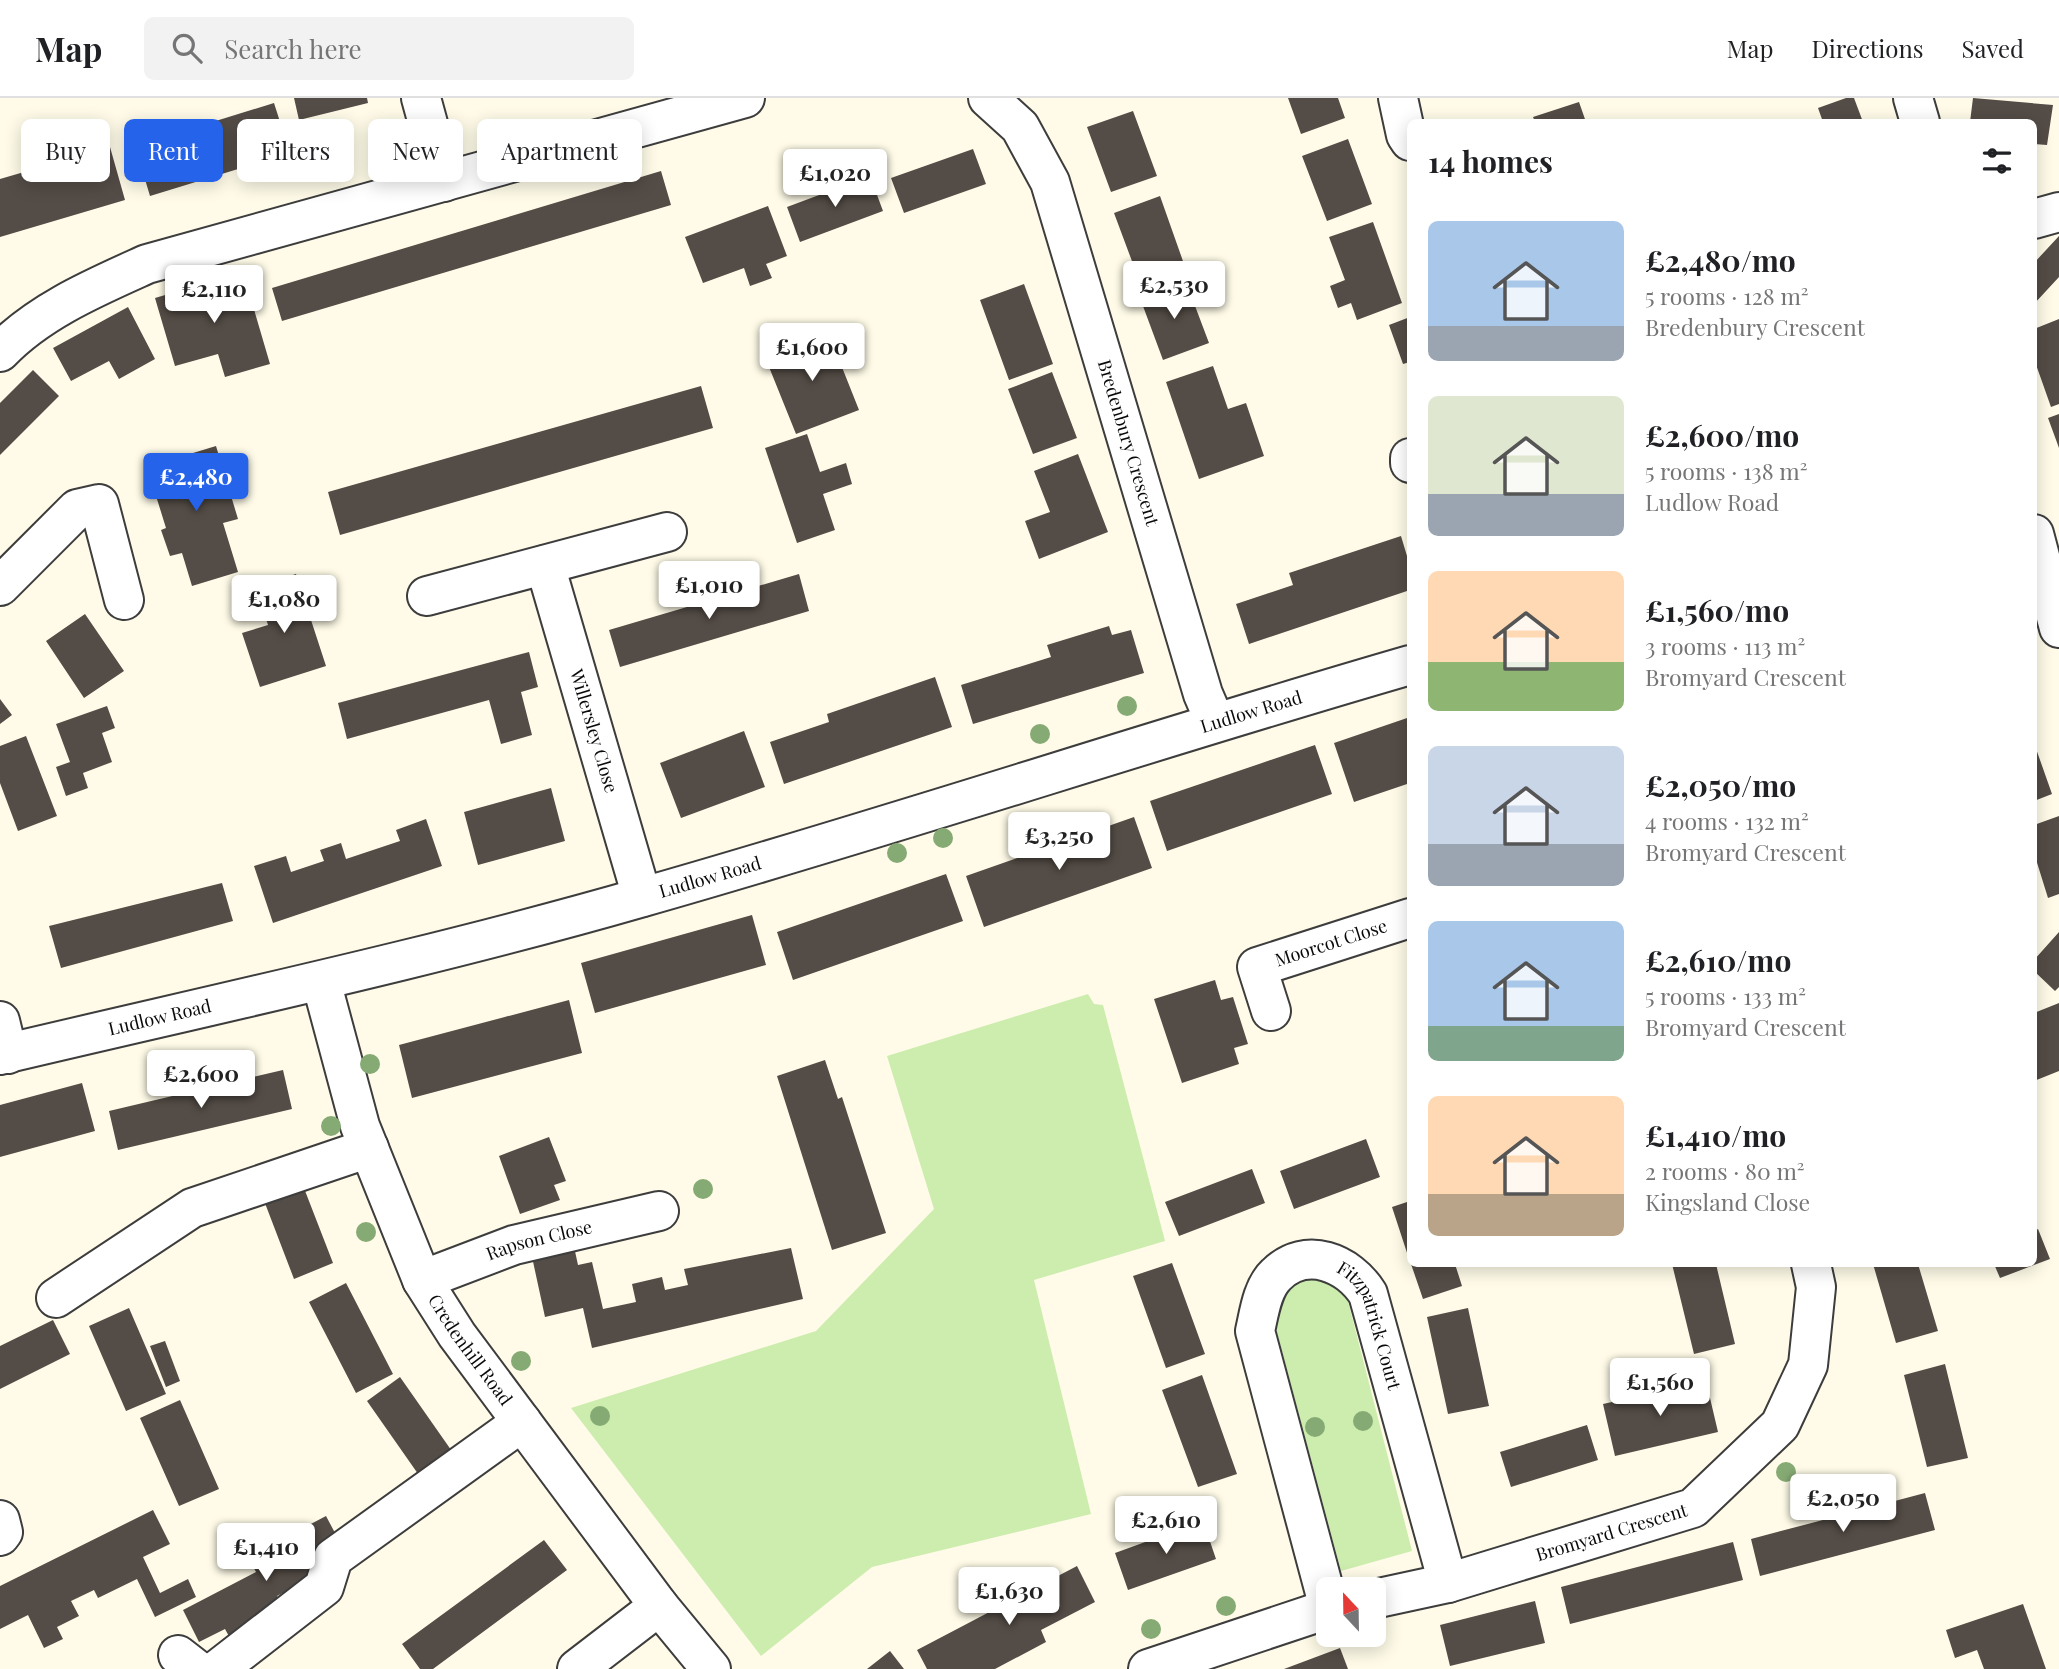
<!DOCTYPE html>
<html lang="en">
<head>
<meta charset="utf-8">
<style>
	:root { --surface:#fff; --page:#f2f2f2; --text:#202124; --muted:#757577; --line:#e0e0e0; --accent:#2563eb }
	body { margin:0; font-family:"Playfair Display",serif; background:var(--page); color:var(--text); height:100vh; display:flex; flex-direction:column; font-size:26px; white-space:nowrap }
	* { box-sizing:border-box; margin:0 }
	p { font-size:23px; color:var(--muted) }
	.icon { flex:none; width:38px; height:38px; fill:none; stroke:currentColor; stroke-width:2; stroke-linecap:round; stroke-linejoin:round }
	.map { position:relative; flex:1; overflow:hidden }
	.drawer { position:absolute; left:1407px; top:21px; width:630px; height:1148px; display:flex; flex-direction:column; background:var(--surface); border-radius:10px; box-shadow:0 4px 18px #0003 }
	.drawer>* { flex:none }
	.top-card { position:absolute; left:21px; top:21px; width:665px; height:63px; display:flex; gap:14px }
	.needle { width:46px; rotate:338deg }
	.fabs { position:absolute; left:1316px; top:1479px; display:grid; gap:14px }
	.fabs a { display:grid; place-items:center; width:70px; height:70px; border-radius:10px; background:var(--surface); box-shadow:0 4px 18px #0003; font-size:35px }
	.price { position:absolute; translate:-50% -60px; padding:0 16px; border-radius:7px; background:#fff; color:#222; font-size:23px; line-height:46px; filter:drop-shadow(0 2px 4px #0008) }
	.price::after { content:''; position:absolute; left:50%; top:42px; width:21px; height:16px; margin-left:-10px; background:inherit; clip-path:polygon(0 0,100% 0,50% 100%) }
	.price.selected { background:var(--accent); color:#fff }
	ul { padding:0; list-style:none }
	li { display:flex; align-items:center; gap:21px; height:175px; padding:0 21px }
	li span { display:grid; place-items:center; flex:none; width:196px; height:140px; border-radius:10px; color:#555 }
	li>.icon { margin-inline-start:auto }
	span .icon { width:84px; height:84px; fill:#fffc; stroke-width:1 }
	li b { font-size:30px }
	h2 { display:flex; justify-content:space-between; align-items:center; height:84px; padding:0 21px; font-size:30px }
	.tag { padding:0 24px; border-radius:10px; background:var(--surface); box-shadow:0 4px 18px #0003; font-size:24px; line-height:63px }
	.tag.selected { background:var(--accent); color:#fff }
	header { display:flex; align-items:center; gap:42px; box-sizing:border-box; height:98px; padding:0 35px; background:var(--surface); border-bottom:2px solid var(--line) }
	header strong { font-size:33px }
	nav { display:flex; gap:38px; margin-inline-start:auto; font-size:24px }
	.search { width:490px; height:63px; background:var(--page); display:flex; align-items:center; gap:18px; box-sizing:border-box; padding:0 24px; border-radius:10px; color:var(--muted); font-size:26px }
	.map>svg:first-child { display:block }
	.green { fill:#ccedae }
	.building { fill:#544c46 }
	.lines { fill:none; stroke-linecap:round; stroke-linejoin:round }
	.minor-casing { stroke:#3d3d3d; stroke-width:42 }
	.minor { stroke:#fff; stroke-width:38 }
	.tree { fill:#86aa74 }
	.labels { text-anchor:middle; stroke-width:7; stroke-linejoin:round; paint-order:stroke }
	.street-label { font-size:18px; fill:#0a0a0a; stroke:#fff }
</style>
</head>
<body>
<header>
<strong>Map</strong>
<div class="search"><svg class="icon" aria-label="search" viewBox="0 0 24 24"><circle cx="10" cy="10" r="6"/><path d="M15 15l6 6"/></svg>Search here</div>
<nav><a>Map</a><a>Directions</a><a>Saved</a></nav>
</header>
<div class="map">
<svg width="2059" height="1571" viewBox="0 0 2059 1571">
	<rect width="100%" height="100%" fill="#fffbe8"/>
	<path class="green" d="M1088 896 1094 906 1103 907 1165 1143 1034 1182 1091 1416 872 1469 761 1558 571 1310 816 1233 934 1111 887 958Z
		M1304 1177C1325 1178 1339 1184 1348 1203L1412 1453 1341 1473 1272 1216 1276 1201Z"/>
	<path class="building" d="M294 0H367L368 5 299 22Z
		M1288 0H1338L1345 20 1301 36Z
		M1846 0H1854L1863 24H1823L1818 10Z
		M1973 0 2053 7 2047 47 2034 46V24H1970Z
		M1579 4 1586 24H1535L1533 19Z
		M274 5 290 55 150 98 135 48Z
		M1133 13 1157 78 1111 94 1087 29Z
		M1348 41 1372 106 1327 123 1302 58Z
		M110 49 125 102 0 139V81Z
		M973 51 986 86 904 115 891 80Z
		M661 73 671 107 282 223 272 190Z
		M870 78 883 113 800 144 787 109Z
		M1160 98 1184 166 1139 182 1114 115Z
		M768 108 787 158 766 166 772 180 750 188 744 170 703 185 685 139Z
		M1373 124 1402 205 1357 222 1351 205 1338 210 1330 188 1345 182 1329 139Z
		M2059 138V179L2034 206V165Z
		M243 174 270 266 225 279 218 256 175 268 155 200Z
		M1186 184 1209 245 1163 262 1140 200Z
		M1024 186 1053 266 1009 282 980 202Z
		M128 209 155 261 119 281 109 263 71 283 53 250Z
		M1410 219V264L1403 266 1389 227Z
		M2059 221V306L2051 309 2034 261V231Z
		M828 234 859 312 796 336 765 259Z
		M1213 268 1228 311 1246 305 1264 358 1199 381 1166 284Z
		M33 272 59 298 0 357V305Z
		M1052 274 1077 340 1033 356 1008 291Z
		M701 288 713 330 340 437 328 394Z
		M2059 316V350L2048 320Z
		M807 336 820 374 846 365 852 386 823 396 835 432 797 445 765 350Z
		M216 348 238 421 223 425 238 474 192 488 182 455 170 458 161 432 166 430 147 369Z
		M1078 356 1108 434 1039 461 1025 423 1050 414 1034 373Z
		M1401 438 1410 468V492L1249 546 1236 506 1293 487 1289 475Z
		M296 476 326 568 260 589 242 535 268 527 256 489Z
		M799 476 809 513 620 569 609 532Z
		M85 516 124 573 84 600 46 543Z
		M1109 528 1112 537 1131 532 1144 575 973 626 961 587 1051 559 1047 547Z
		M529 554 538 589 521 594 532 637 501 646 489 602 347 641 338 605Z
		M935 579 952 629 784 686 770 644 829 624 827 616Z
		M0 601 12 617 0 626Z
		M107 608 115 630 102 635 112 664 83 675 88 690 66 698 56 669 70 664 56 626Z
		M1410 619V685L1354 704 1334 645Z
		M744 633 765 689 681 720 660 665Z
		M26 638 57 718 18 733 0 685V648Z
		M2034 645 2052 696 2034 703Z
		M1315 647 1332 696 1167 753 1150 703Z
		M551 690 565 743 478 767 464 714Z
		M2059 718V796L2048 800 2034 755V727Z
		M1134 719 1152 770 984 829 966 778Z
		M426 721 442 768 273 825 254 768 286 758 291 774 324 763 320 752 341 745 346 761 400 743 396 732Z
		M946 776 963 823 793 882 777 834Z
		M222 785 233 823 61 870 49 828Z
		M752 817 766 867 595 915 581 865Z
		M2059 834V889L2055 893 2034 873V862Z
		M1215 882 1221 902 1233 899 1248 946 1234 950 1239 966 1182 985 1154 901Z
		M569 902 582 955 412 1000 399 947Z
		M2059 905V973L2034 983V915Z
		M825 962 838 1001 842 999 886 1135 832 1152 777 978Z
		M283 972 292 1011 118 1052 109 1013Z
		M82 985 95 1033 0 1059V1007Z
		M549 1039 566 1083 554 1087 560 1102 520 1116 499 1058Z
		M1366 1041 1380 1079 1294 1111 1280 1073Z
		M1252 1071 1265 1105 1179 1138 1165 1104Z
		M302 1085 333 1165 294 1181 263 1100Z
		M1410 1103V1164L1392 1109Z
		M2038 1131 2050 1161 2000 1180 1994 1166H2034V1133Z
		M571 1135 578 1167 592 1164 603 1211 636 1204 632 1186 662 1179 665 1192 688 1187 684 1171 791 1150 803 1201 592 1250 583 1210 545 1219 529 1145Z
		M1172 1165 1205 1256 1166 1270 1133 1178Z
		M1411 1166H1455L1462 1188 1423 1201Z
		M1672 1166H1716L1735 1246 1694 1256Z
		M1873 1166H1918L1938 1233 1896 1245Z
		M346 1185 393 1276 356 1295 309 1204Z
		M129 1210 166 1296 126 1313 89 1228Z
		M1468 1210 1489 1308 1448 1316 1427 1219Z
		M53 1222 70 1256 0 1291V1248Z
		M165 1243 180 1283 166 1289 150 1248Z
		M1945 1266 1968 1360 1927 1369 1904 1277Z
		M1202 1277 1237 1376 1198 1389 1162 1292Z
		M400 1279 456 1359 423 1383 367 1303Z
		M1706 1283 1718 1334 1615 1358 1603 1306Z
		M180 1302 219 1391 179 1408 140 1320Z
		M1587 1327 1598 1362 1511 1389 1500 1354Z
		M1925 1395 1935 1432 1760 1478 1751 1441Z
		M153 1412 170 1446 143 1459 160 1495 188 1481 196 1499 155 1519 137 1481 98 1500 94 1492 71 1503 79 1518 57 1529 63 1541 44 1550 28 1517 0 1531V1488Z
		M326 1418 343 1450 324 1473 277 1498 285 1513 231 1542 225 1531 199 1544 183 1512 256 1474 248 1459Z
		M1203 1423 1216 1461 1128 1492 1115 1455Z
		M544 1442 567 1472 433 1571H420L402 1546Z
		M1733 1444 1743 1482 1570 1526 1561 1489Z
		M1077 1468 1095 1504 1041 1532 1046 1544 995 1571H927L917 1552Z
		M1535 1503 1545 1545 1450 1568 1440 1527Z
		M2023 1506 2046 1571H1984L1977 1552 1955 1560 1946 1532Z
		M1340 1550 1348 1571H1284Z
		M890 1553 904 1571H867Z"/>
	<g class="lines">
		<g class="minor-casing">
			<g id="minor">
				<path d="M421 0 444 84"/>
				<path id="s1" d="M988 0 1020 29 1050 84 1203 596 1215 624"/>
				<path d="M1398 0 1406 37 1410 43"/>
				<path d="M1913 0 1920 24"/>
				<path d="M2034 121 2059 114"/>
				<path d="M0 254C39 213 96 189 147 166L745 0"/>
				<path d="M1410 360V365"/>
				<path d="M2034 436 2059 530"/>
				<path id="s2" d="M545 467 642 799"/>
				<path d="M0 488 77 411 99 406 124 502"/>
				<path d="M427 498 667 434"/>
				<path id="s3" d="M321 883 360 1028 422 1182 457 1237 659 1508 711 1571"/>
				<path id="s4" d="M1271 913 1257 869 1410 820"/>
				<path d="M0 923 8 956"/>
				<path id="s5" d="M0 957C215 906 431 860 643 799 900 726 1154 641 1410 567"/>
				<path id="s6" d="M422 1182 514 1147 659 1113"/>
				<path d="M56 1200 192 1110 369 1050"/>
				<path d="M0 1422 3 1434 0 1438"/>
				<path id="s7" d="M1374 1501 1448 1485 1693 1410 1780 1327 1808 1267 1816 1189 1811 1166"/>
				<path id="s8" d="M1328 1506 1255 1233C1259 1216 1262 1190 1276 1177 1306 1147 1349 1165 1368 1196L1448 1485"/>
				<path d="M178 1557 196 1571"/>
				<path d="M218 1571 324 1489 333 1460 522 1324"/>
				<path d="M577 1571 659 1508"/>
				<path d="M1148 1571 1328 1511"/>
			</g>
		</g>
		<use href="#minor" class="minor"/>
	</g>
	<g class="tree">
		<circle cx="1127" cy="608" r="10"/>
		<circle cx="1040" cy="636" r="10"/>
		<circle cx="943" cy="740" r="10"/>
		<circle cx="897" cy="755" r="10"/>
		<circle cx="370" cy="966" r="10"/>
		<circle cx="331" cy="1028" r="10"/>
		<circle cx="703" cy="1091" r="10"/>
		<circle cx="366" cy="1134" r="10"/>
		<circle cx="521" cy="1263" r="10"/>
		<circle cx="600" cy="1318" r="10"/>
		<circle cx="1363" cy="1323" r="10"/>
		<circle cx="1315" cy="1329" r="10"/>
		<circle cx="1786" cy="1374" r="10"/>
		<circle cx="1226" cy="1508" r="10"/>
		<circle cx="1151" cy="1531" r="10"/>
	</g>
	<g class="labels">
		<g class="street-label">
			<text dy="6" stroke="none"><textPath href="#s1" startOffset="378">Bredenbury Crescent</textPath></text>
			<text dy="6" stroke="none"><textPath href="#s5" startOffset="1298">Ludlow Road</textPath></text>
			<text dy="6" stroke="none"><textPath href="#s2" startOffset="173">Willersley Close</textPath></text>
			<text dy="6" stroke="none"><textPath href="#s5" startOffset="732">Ludlow Road</textPath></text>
			<text dy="6" stroke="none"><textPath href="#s4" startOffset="124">Moorcot Close</textPath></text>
			<text dy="6" stroke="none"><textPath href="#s5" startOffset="164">Ludlow Road</textPath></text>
			<text dy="6" stroke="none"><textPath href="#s6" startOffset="124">Rapson Close</textPath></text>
			<text dy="6" stroke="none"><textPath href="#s8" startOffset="481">Fitzpatrick Court</textPath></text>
			<text dy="6" stroke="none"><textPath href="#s3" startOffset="401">Credenhill Road</textPath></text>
			<text dy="6" stroke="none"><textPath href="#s7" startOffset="247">Bromyard Crescent</textPath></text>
		</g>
	</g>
</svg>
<div class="fabs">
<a><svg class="needle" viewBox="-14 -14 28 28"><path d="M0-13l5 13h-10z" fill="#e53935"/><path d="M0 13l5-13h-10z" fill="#757577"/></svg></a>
</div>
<b class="price" style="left:835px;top:111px">£1,020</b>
<b class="price" style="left:1174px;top:223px">£2,530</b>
<b class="price" style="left:214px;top:227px">£2,110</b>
<b class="price" style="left:812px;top:285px">£1,600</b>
<b class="price selected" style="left:196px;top:415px">£2,480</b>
<b class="price" style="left:709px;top:523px">£1,010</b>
<b class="price" style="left:284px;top:537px">£1,080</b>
<b class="price" style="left:1059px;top:774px">£3,250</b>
<b class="price" style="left:201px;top:1012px">£2,600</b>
<b class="price" style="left:1660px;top:1320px">£1,560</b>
<b class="price" style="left:1843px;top:1436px">£2,050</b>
<b class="price" style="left:1166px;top:1458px">£2,610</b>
<b class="price" style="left:266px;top:1485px">£1,410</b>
<b class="price" style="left:1009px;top:1529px">£1,630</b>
<div class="top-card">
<a class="tag">Buy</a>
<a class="tag selected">Rent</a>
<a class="tag">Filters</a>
<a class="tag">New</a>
<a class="tag">Apartment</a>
</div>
<section class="drawer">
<h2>14 homes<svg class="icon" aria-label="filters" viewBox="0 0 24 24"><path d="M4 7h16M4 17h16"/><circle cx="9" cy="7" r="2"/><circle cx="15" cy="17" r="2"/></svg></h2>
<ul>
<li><span style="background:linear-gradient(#a9c7e8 75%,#9aa5b1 0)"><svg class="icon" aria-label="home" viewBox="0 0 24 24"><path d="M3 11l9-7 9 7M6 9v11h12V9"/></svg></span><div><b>£2,480/mo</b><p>5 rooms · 128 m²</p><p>Bredenbury Crescent</p></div></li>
<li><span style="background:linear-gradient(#dfe7d0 70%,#9aa5b1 0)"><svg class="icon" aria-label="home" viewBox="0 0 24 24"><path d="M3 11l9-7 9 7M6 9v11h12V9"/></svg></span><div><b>£2,600/mo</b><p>5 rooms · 138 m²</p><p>Ludlow Road</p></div></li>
<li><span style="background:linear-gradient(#ffd9b3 65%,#8fb573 0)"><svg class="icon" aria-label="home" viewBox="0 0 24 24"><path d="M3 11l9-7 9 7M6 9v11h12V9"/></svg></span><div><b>£1,560/mo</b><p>3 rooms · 113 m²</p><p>Bromyard Crescent</p></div></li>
<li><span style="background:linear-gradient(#c9d6e8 70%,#9aa5b1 0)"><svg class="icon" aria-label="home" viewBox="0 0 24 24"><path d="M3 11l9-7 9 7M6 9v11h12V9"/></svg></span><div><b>£2,050/mo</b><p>4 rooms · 132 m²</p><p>Bromyard Crescent</p></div></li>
<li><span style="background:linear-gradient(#a9c7e8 75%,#7fa58c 0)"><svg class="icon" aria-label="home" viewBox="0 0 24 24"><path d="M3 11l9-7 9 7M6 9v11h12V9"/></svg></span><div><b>£2,610/mo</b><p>5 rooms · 133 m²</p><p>Bromyard Crescent</p></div></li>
<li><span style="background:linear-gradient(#ffd9b3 70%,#b9a48a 0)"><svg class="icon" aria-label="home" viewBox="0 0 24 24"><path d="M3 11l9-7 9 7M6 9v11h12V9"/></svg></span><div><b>£1,410/mo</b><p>2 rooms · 80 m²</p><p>Kingsland Close</p></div></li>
</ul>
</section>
</div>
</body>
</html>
